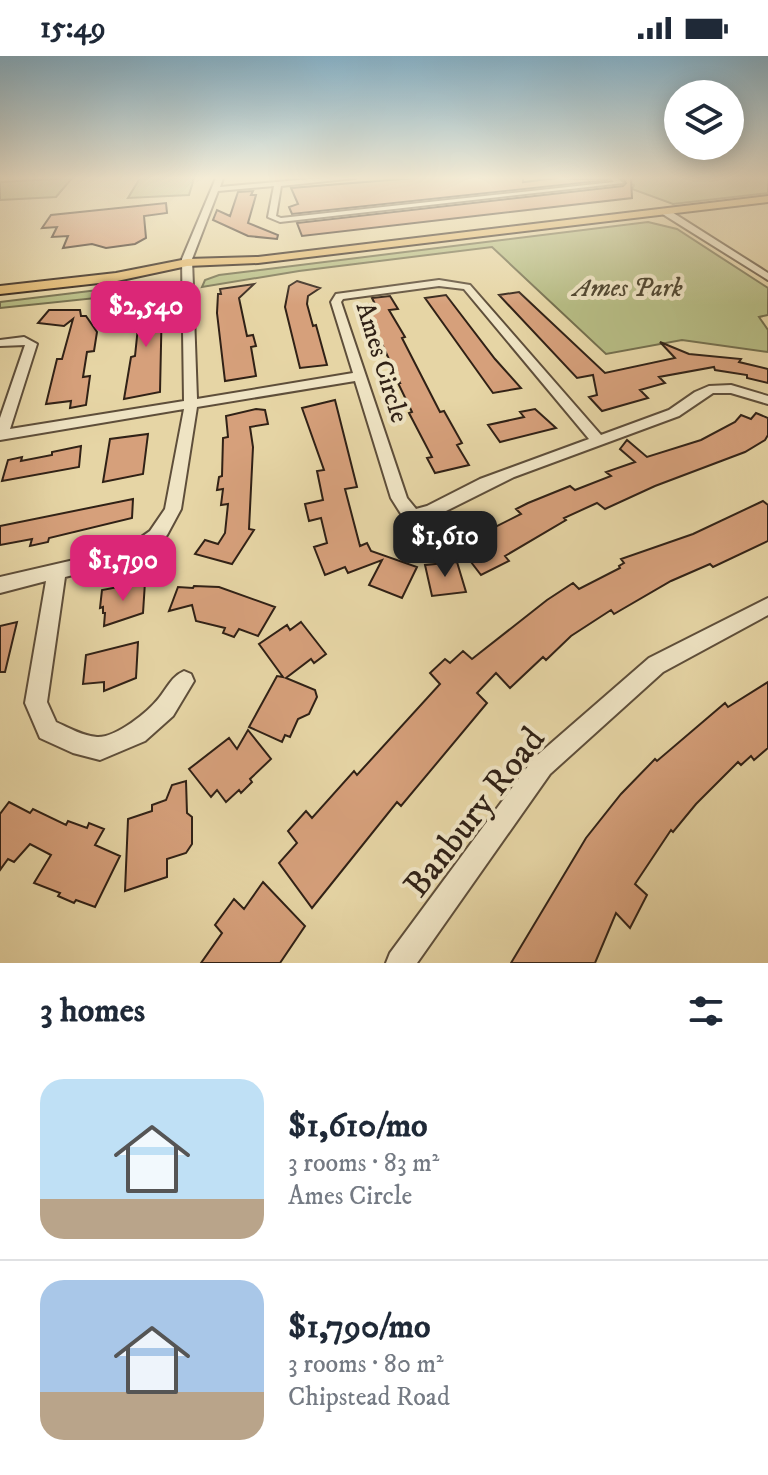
<!DOCTYPE html>
<html lang="en">
<head>
<meta charset="utf-8">
<style>
	:root { --surface:#fff; --page:#f2f2f3; --text:#1f2937; --muted:#747a83; --line:#e0e1e3; --accent:#db2777 }
	body { margin:0; font-family:"IM FELL DW Pica",serif; background:var(--page); color:var(--text); height:100vh; display:flex; flex-direction:column; font-size:30px; white-space:nowrap }
	* { box-sizing:border-box; margin:0 }
	p { font-size:26px; color:var(--muted) }
	.icon { flex:none; width:44px; height:44px; fill:none; stroke:currentColor; stroke-width:2; stroke-linecap:round; stroke-linejoin:round }
	.map { position:relative; height:907px; overflow:hidden }
	.drawer { display:flex; flex-direction:column; background:var(--surface); flex:1 }
	.drawer>* { flex:none }
	.buttons { position:absolute; left:664px; top:24px; display:grid; gap:16px }
	.buttons a { display:grid; place-items:center; width:80px; height:80px; border-radius:50%; background:var(--surface); box-shadow:0 4px 20px #0003; font-size:40px }
	.price { position:absolute; translate:-50% -68px; padding:0 18px; border-radius:16px; background:var(--accent); color:#fff; font-size:26px; line-height:52px; filter:drop-shadow(0 2px 4px #0008) }
	.price::after { content:''; position:absolute; left:50%; top:48px; width:24px; height:18px; margin-left:-12px; background:inherit; clip-path:polygon(0 0,100% 0,50% 100%) }
	.price.selected { background:#222; color:#fff }
	ul { padding:0; list-style:none }
	li { display:flex; align-items:center; gap:24px; height:200px; padding:0 40px }
	li+li { border-top:2px solid var(--line) }
	li span { display:grid; place-items:center; flex:none; width:224px; height:160px; border-radius:24px; color:#555 }
	li>.icon { margin-inline-start:auto }
	span .icon { width:96px; height:96px; fill:#fffc; stroke-width:1 }
	li b { font-size:34px }
	h2 { display:flex; justify-content:space-between; align-items:center; height:96px; padding:0 40px; font-size:34px }
	.status { display:flex; justify-content:space-between; align-items:center; height:56px; padding:0 40px; background:var(--surface); direction:ltr }
	.status svg { height:22px; fill:currentColor }
	.map>svg:first-child { display:block }
	.green { fill:#b7bd85; stroke:#746f4e; stroke-width:2 }
	.building { fill:#d6a07b; stroke:#302116; stroke-width:2 }
	.lines { fill:none; stroke-linecap:round; stroke-linejoin:round }
	.minor-casing { stroke:#5e4e3a; stroke-width:4 }
	.major-casing { stroke:#302116; stroke-width:4 }
	.minor { fill:#efe4c4; fill-rule:evenodd }
	.major { fill:#e3ba72; fill-rule:evenodd }
	.labels { text-anchor:middle; stroke-width:8; stroke-linejoin:round; paint-order:stroke }
	.far-park-label { font-size:26px; font-style:italic; fill:#524832; stroke:#efe4c4 }
	.far-street-label { font-size:26px; fill:#302116; stroke:#efe4c4 }
	.near-street-label { font-size:36px; fill:#302116; stroke:#efe4c4 }
</style>
</head>
<body>
<div class="status"><b>15:49</b><svg viewBox="0 0 49 12"><path d="M0 12V9h3v3zM5 12V6h3v6zM10 12V3h3v9zM15 12V0h3v12zM26 1h20v11H26zM47 4h2v5h-2z"/></svg></div>
<div class="map">
<svg width="768" height="907" viewBox="0 0 768 907">
	<rect width="100%" height="100%" fill="#e6d5a5"/>
	<filter id="stains"><feTurbulence type="fractalNoise" baseFrequency=".0025" numOctaves="4"/><feColorMatrix values="0 0 0 0 .2 0 0 0 0 .09 0 0 0 0 .02 0 0 0 .5 -.17"/></filter>
	<radialGradient id="worn" r=".72"><stop offset=".6" stop-color="#630" stop-opacity="0"/><stop offset="1" stop-color="#630" stop-opacity=".3"/></radialGradient>
	<path class="green" d="M72 122 56 141 0 144V126Z
		M140 122H194L189 139 128 142Z
		M625 122H768V137L673 148 632 133 634 129Z
		M648 166 677 173 768 232V259L759 261 768 274V296L682 284 606 298 492 191 299 215 202 231 205 224 219 219Z
		M155 227 169 228 173 234 0 252V246Z"/>
	<path class="building" d="M414 122H523V126L556 122 608 124 292 158 289 151 298 148 291 132Z
		M623 122H631L632 142 302 180 297 167 623 130 626 127Z
		M253 135 251 139H256L248 167 278 179 277 183 248 180 213 164 217 154 230 160 238 136Z
		M166 147 167 157 144 160 146 182 135 188 106 192 92 188 63 192 68 180 52 181 57 171 42 172 51 159Z
		M297 225 320 232 308 240 307 248 313 270 316 269 327 309 300 312 285 251 289 230Z
		M254 228 239 242 247 280 253 279 256 290 251 291 256 320 225 325 217 257 218 238H221L220 233Z
		M519 236 605 317 675 302 660 286 689 298 741 303 739 306 768 313V327L747 322V319L715 314 714 311 659 321 665 327 640 334 648 342 602 355 589 341 597 339 593 319 577 322 499 239Z
		M446 239 495 303 521 332 493 337 425 242Z
		M154 240V245L162 244 160 336 124 343 131 301 135 300 138 271 134 272 135 262 132 261 133 249 136 243Z
		M390 240 398 253 389 254 405 281 402 282 440 356 444 355 462 387 457 389 469 409 435 417 427 402 432 401 409 357 412 356 398 327H400L364 249 375 248 372 242Z
		M49 254H80L81 260H86L97 276 94 295 87 296 83 321 90 320 86 349 70 352 71 345 46 348 57 303H62L73 263 64 270 38 267Z
		M335 344 357 431 345 433 360 490 367 487 371 495 417 511 402 542 369 529 382 504 348 517 345 511 325 519 314 491 327 487 321 462 309 465 305 448 323 444 317 415 324 414 302 352Z
		M256 353 265 354 268 368 250 371 253 391 249 473 254 474 232 508 195 498 205 484 218 488 225 477 228 448 221 449 223 433 217 434 219 421 222 420 223 382 228 381 226 360Z
		M535 353 556 372 500 386 488 369 524 361 520 356Z
		M756 357 768 362V379L765 384 745 396 655 430 605 453 597 447 564 462 566 464 505 500 509 505 481 519 461 493 493 478 489 474 521 458 516 453 528 447 570 430 575 434 611 420 606 416 635 406 620 393 627 384 647 401 701 384 735 366 741 359 751 363Z
		M148 378 143 418 103 426 110 383Z
		M81 390 79 411 2 425 8 404 22 401 21 405 52 399V396Z
		M133 443 132 462 49 482 48 486 30 490 32 483 0 489V470Z
		M763 445 768 449V485L713 511 710 508 671 525 614 558 611 554 571 580 546 604 543 601 510 632 496 617 477 637 487 647 401 750 397 746 312 852 279 807 297 787 288 775 306 755 312 762 354 715 357 719 440 628 430 617 445 603 450 607 463 595 472 603 547 544 573 527 579 533 620 512 619 510 624 507 621 503 693 478Z
		M457 506 466 536 432 540 425 509Z
		M145 526 143 557 104 570 105 557H103V551L100 552 102 534Z
		M194 530 219 531 275 551 258 580 239 573 234 581 223 577 225 572 196 565 192 549 169 555 178 531 193 532Z
		M17 566 5 616H0V570Z
		M301 566 326 598 314 607 311 603 286 622 315 634 317 641 309 658 298 663 290 681 285 679 282 686 249 671 277 620 283 621 259 588 287 569 290 574Z
		M138 586 136 622 104 635V626L83 628 86 599Z
		M768 626V692L754 704 751 700 741 709 738 706 696 748 673 776 671 774 635 828 647 839 630 872 616 857 595 907H511L586 782 621 738 655 703 657 705 725 647 728 651Z
		M248 674 271 703 250 723 252 726 241 737 239 734 226 746 217 734 211 741 189 713 229 682 237 693Z
		M186 725 187 757 192 761V788L186 797 167 803V821L125 835 128 763 152 755V749L166 744 172 729Z
		M9 746 30 757 33 753 66 769 68 765 87 772 89 767 104 773 95 789 120 800 95 851 76 844 74 847 58 840 60 837 34 827 51 799 30 788 14 806 8 803 0 814V758Z
		M263 826 305 870 280 907H201L222 877 215 869 234 843 244 853Z"/>
	<g class="lines">
		<g class="minor-casing">
			<path id="minor" d="M216 122H223L220 131 321 122H355L281 130 276 160 281 162 614 126 610 122H618L623 127 280 166 268 161 274 130 218 135 192 203 197 343 353 317 331 246 336 238 439 224 470 229 601 379 669 354 695 336 709 330 731 329 768 340V348L731 337H713L679 360 514 421 438 459 420 465 403 461 391 442 355 325 197 351 181 453 167 479 156 490 136 503 65 521 47 646 56 666C69 672 83 680 97 681 116 682 148 656 159 642 167 632 172 620 184 615L191 618 194 625 173 660 145 685 100 704 73 697 40 682 25 647 46 525 0 537V521L126 492 150 475 165 453 184 353 0 384V362L25 289 0 290V284L24 281 37 288 10 373 184 345 182 203ZM439 230 464 233 589 383 480 423 427 450 416 453 407 442 341 246 343 243Z
				M661 153H667L768 217V224L661 157Z
				M768 542V559L663 616 550 718 417 907H386L390 897 534 702 649 602Z"/>
		</g>
		<g class="major-casing">
			<path id="major" d="M768 140V146L258 207 187 210 117 225 0 238V230L116 217 187 203 258 201Z"/>
		</g>
		<use href="#minor" class="minor"/>
		<use href="#major" class="major"/>
	</g>
	<linearGradient id="sky" x2="0" y2="1"><stop stop-color="#87b6cf"/><stop offset="0.49" stop-color="#f4ecd6"/><stop offset="1" stop-color="#f4ecd6" stop-opacity="0"/></linearGradient>
	<rect width="768" height="249" fill="url(#sky)"/>
	<g class="labels">
		<g class="far-park-label">
			<text x="628" y="240">Ames Park</text>
		</g>
		<g class="far-street-label">
			<text transform="translate(383 306) rotate(73)" y="9">Ames Circle</text>
		</g>
		<g class="near-street-label">
			<text transform="translate(473 755) rotate(-52)" y="13">Banbury Road</text>
		</g>
	</g>
	<rect width="100%" height="100%" filter="url(#stains)"/>
	<rect width="100%" height="100%" fill="url(#worn)"/>
</svg>
<div class="buttons">
<a><svg class="icon" aria-label="layers" viewBox="0 0 24 24"><path d="M12 4l9 5-9 5-9-5zM3 14l9 5 9-5"/></svg></a>
</div>
<b class="price" style="left:146px;top:293px">$2,540</b>
<b class="price selected" style="left:445px;top:523px">$1,610</b>
<b class="price" style="left:123px;top:547px">$1,790</b>
</div>
<section class="drawer">
<h2>3 homes<svg class="icon" aria-label="filters" viewBox="0 0 24 24"><path d="M4 7h16M4 17h16"/><circle cx="9" cy="7" r="2"/><circle cx="15" cy="17" r="2"/></svg></h2>
<ul>
<li><span style="background:linear-gradient(#bfe0f5 75%,#b9a48a 0)"><svg class="icon" aria-label="home" viewBox="0 0 24 24"><path d="M3 11l9-7 9 7M6 9v11h12V9"/></svg></span><div><b>$1,610/mo</b><p>3 rooms · 83 m²</p><p>Ames Circle</p></div></li>
<li><span style="background:linear-gradient(#a9c7e8 70%,#b9a48a 0)"><svg class="icon" aria-label="home" viewBox="0 0 24 24"><path d="M3 11l9-7 9 7M6 9v11h12V9"/></svg></span><div><b>$1,790/mo</b><p>3 rooms · 80 m²</p><p>Chipstead Road</p></div></li>
</ul>
</section>
</body>
</html>
